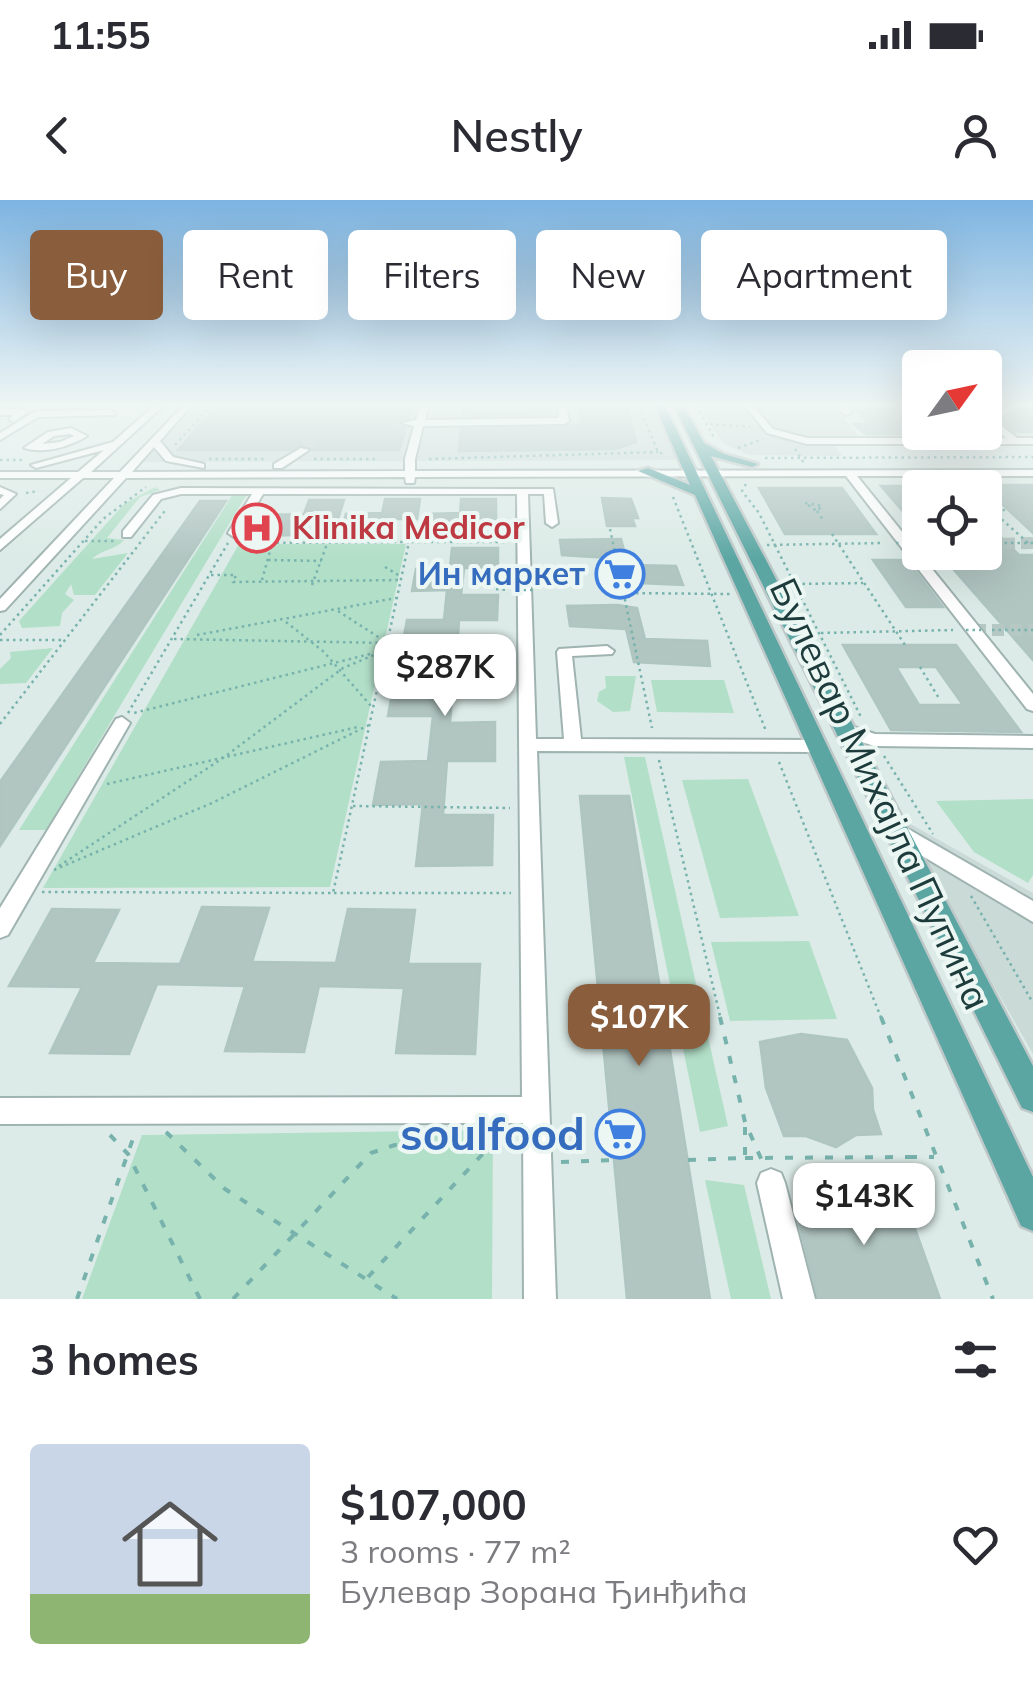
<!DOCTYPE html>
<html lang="en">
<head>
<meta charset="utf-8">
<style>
	:root { --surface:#fff; --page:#f7f7f7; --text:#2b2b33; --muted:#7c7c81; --line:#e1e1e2; --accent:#8a5e3c }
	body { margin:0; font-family:Mulish,sans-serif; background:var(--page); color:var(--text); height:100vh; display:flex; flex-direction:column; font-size:38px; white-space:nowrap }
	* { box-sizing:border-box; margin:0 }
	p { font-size:32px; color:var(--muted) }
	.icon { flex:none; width:55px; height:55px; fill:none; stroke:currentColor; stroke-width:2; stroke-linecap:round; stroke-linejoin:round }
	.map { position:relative; height:1099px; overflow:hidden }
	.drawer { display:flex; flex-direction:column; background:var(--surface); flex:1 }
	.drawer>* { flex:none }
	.banner { position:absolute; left:30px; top:30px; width:975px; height:90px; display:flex; gap:20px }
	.needle { width:65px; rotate:57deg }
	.fabs { position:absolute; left:902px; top:150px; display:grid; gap:20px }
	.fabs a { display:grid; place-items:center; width:100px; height:100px; border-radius:10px; background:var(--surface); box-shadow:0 10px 40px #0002; font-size:50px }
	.price { position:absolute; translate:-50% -85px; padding:0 22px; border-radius:20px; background:#fff; color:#222; font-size:32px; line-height:65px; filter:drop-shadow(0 2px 5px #0008) }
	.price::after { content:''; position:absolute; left:50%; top:60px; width:30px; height:22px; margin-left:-15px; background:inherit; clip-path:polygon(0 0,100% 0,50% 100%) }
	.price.selected { background:var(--accent); color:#fff }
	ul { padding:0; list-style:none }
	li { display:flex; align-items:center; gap:30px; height:250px; padding:0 30px }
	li+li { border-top:2px solid var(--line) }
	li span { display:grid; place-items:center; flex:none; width:280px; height:200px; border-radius:10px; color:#555 }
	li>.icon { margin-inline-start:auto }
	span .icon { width:120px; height:120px; fill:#fffc; stroke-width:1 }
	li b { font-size:42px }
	h2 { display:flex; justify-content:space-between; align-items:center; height:120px; padding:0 30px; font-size:42px }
	.tag { padding:0 35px; border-radius:10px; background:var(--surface); box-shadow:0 10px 40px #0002; font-size:35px; line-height:90px }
	.tag.selected { background:var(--accent); color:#fff }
	.status { display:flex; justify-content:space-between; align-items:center; height:70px; padding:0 50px; background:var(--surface); direction:ltr }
	.status svg { height:28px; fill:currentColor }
	header { display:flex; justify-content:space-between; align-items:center; height:130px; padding:0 30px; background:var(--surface); font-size:45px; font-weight:600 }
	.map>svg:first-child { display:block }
	.built { fill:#cadad7 }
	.green { fill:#b2dfc8 }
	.building { fill:#b1c5c1; stroke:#aec5c0; stroke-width:2.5; fill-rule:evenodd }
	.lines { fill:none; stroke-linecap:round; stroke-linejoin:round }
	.minor-tunnel-far1 { stroke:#b6c8c4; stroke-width:10; stroke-dasharray:10 5; stroke-linecap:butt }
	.minor-tunnel { stroke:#b6c8c4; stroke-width:12; stroke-dasharray:12 6; stroke-linecap:butt }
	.minor-casing { stroke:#9fb3b0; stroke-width:4 }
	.major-casing { stroke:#bfc8c8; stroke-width:5 }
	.path-far1 { stroke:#78b2ad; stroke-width:2.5; stroke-dasharray:2.5 4; stroke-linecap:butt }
	.path { stroke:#78b2ad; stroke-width:4; stroke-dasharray:8 12; stroke-linecap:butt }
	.minor { fill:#fff; fill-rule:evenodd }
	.major { fill:#5ba6a3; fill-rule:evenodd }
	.path-bridge-far1 { stroke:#78b2ad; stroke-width:2.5; stroke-dasharray:2.5 4; stroke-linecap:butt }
	.path-bridge { stroke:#78b2ad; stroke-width:4; stroke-dasharray:8 12; stroke-linecap:butt }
	.labels { text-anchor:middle; stroke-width:8; stroke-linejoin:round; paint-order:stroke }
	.far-health-label { font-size:32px; font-weight:bold; fill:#be3a42; stroke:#ecf7f4; text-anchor:start }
	.far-shop-label { font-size:32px; font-weight:bold; fill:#366cbe; stroke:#ecf7f4; text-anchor:end }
	.street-label { font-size:38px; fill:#1c3b3a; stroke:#ecf7f4 }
	.near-shop-label { font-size:45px; font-weight:bold; fill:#366cbe; stroke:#ecf7f4; text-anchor:end }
</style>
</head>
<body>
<div class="status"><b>11:55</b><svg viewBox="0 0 49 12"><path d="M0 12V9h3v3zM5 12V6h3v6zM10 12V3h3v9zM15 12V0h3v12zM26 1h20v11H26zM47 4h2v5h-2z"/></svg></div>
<header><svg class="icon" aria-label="back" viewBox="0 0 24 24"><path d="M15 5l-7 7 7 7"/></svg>Nestly<svg class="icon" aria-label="person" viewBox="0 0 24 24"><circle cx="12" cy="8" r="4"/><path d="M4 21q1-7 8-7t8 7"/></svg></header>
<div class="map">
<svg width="1033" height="1099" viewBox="0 0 1033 1099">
	<rect width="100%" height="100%" fill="#dcebe7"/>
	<path class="built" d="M195 206H655L679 260 142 262Z
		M697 206H833L861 239 831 240 842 256 749 255 724 244Z
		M898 617 1033 693V854L1021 833Z"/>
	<path class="green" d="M155 287 160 290 140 297 107 338 124 340C116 350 102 349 92 359L128 353 95 395H74L71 384 65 394 74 400 62 413 60 426 22 428 19 421 124 304Z
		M233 294H247L46 630H19Z
		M239 344H406L330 687 43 688Z
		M53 448 26 483 0 484V469L11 458 10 452Z
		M605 476H636L630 511 613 512 597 501 599 492 606 488Z
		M651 480H724L734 513 657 512Z
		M624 557H645L728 926 700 932Z
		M748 579 799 716 720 718 682 580Z
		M1033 599V675L1028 683 974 652 936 601Z
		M809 741 837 819 730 821 711 742Z
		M493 930 492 1099H82L142 935Z
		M705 980 744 985 771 1099H731Z"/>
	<path class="building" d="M216 206H402L401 210H411L409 218 399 221 406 228 399 250H312L302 244 291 250H178Z
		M464 206H549L550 214 462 216Z
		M578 206H627L636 242 616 249 459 251 461 229 582 225Z
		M851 206H896L920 227V232L929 234H865L854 224H869Z
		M1025 206 1033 207V232H1015L1002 221Z
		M980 285H1033V333L985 288Z
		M881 286H920V331Z
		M759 288H842L876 334H785Z
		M602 298 631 299 638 318H632L635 326H607Z
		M385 299H420L417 319H381Z
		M461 299H496V319H460Z
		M309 300H344L338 319 301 320 295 335 258 336 268 315 304 314Z
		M200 301H226L0 646V582Z
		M382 313 377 334 340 335 346 314Z
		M460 313 459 334 422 335 424 314Z
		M985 322 1019 355H1033V460L941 355H985Z
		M621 339 628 365 676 366 683 385 617 382 611 358 562 355 560 340Z
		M452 348H498V368H464L461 395H498L497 420H459L457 452H496L495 482H453L450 523 495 522V561H447L443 615H493L492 665 416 666 423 604 373 605 381 562 428 561 433 516H388L394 483 436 482 440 447H402L407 420H444L447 390 412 391 416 369 450 368Z
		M873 360H907L943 407H906Z
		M617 405 637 408 645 439 707 441 710 466 634 462 626 429 570 426 567 406Z
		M843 445H956L1021 532 891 530ZM896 467H936L963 505H919Z
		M580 596H629L710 1099H627Z
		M202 707 269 708 252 762 336 763 348 709 415 710 408 764H480L475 854 396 853 404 788 319 786 304 852 225 851 245 786 157 784 129 854 50 853 82 787 9 786 52 709 119 710 93 763 180 764Z
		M801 834 847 840 872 888 873 910 881 934 856 935 836 947 806 936H784L766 888 760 842Z
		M881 987 889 1010 908 1009 940 1099H818L796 1012 816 1011 810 988Z"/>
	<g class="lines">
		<path class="minor-tunnel-far1" d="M392 224 407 223
			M310 241V250"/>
		<path class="minor-tunnel" d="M903 344H920
			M985 344 1033 343
			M974 430H1033"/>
		<g class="minor-casing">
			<path id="minor" d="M154 206H163L91 272H120L183 206H191L160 241 173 257 204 264V268L166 261 154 247 132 272 405 271V259L414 226 402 223 416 220 420 206H428L425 220 559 218 558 206H566L569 221 564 224 423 226 415 259V271L1033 270V276H857L1033 494V511L1027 509 846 276 415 277 414 283H406L405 277 126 278 5 410 0 411V399L114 278H83L0 350V339L71 278H0V272H78L104 250 36 268 31 265 113 242Z
				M745 206H753L773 229 807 238H1006L985 221 1008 206H1017L996 221 1017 238H1033V244H807L767 233Z
				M836 206H845L852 213 845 215Z
				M914 206H920V218L910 209Z
				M0 209H23L27 212 14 222 9 219 14 215H0Z
				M112 210 115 215 38 217 0 240V233L36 211Z
				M71 228 87 236C69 247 44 254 24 248L48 232ZM70 234 74 236 60 242 42 244 54 236Z
				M301 248 309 250 282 268H274V264Z
				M0 287 16 294 0 309V299L4 295 0 294Z
				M181 288 553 289 558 323 552 327 546 323 544 294H528L536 539H564L557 452 559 449 607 446 614 451 612 454 572 456 581 539 817 540 826 546 817 552 537 551 556 1099H524L523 923 0 924V898L522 897 517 294H263L240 333 234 337 228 333 252 294H181L161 299 131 337H123V331L153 295Z
				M122 517 130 523 8 735 0 738V708L116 519Z
				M842 523 875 534 1033 536V548L874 546 836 533 834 529 836 525Z
				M896 622 1033 701V722L889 636 886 630 889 624Z
				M771 969 781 973 785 983 815 1099H783L757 983 761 973Z"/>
		</g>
		<g class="major-casing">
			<path id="major" d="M655 206H665L1033 977V1031L1021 1026 695 295 638 271 648 268 690 285Z
				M674 206H684L704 243 724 254 758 264 752 267 711 256 1033 866V912L1022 908Z"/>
		</g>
		<path class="path-far1" d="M639 206 658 252 666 255
			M696 206 715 239
			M710 224 751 227
			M175 245 211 206
			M738 248 763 239
			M795 249 804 263
			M765 258 1033 257
			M209 259H266
			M314 259H378
			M429 259 658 252
			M0 260H26
			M746 284 742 291 759 313 862 519
			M26 293 39 291
			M673 297 766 531
			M985 302 1004 310 985 313
			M805 303 822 306 817 311Z
			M817 311 823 320
			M997 315 1028 343
			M610 329 652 528
			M832 334 905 445
			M85 341H117
			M411 342H508
			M985 343H1033
			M767 345 884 343
			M268 360 321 361
			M385 367 400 376
			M211 375H236L233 382 401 380
			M262 380 272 344
			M796 384 863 383
			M312 385 327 344
			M496 389 509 390
			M623 393 730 394
			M338 411 386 442
			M286 422 324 452 371 506
			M992 430H1033
			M821 433 953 430
			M0 435 103 319 146 287
			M197 435 396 398
			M174 439 386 443
			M0 440H63
			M920 467 940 500
			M128 513 228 343
			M0 524 167 308
			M884 556 933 634
			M659 560 721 820
			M779 562 882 820
			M107 584 358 527
			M353 606 510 608
			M59 666 223 558 343 468 386 450 134 513
			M54 670 212 603 369 525
			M42 692 333 693 409 342 243 343
			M334 693H511
			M971 696 1033 803"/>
		<path class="path" d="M720 817 745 922 763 963
			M881 817 993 1099
			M166 932 225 989 397 1099
			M110 935 128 954 200 1099
			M909 957H934
			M688 960 745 958V923
			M561 962 615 960
			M368 1077 492 944
			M77 1099 136 930
			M233 1099 371 953 395 945 493 943"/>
		<use href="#minor" class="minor"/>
		<use href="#major" class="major"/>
		<path class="path-bridge-far1" d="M896 343H908
			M517 390H535
			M966 430H981"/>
		<path class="path-bridge" d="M745 958 909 957"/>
	</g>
	<linearGradient id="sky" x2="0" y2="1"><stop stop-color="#7db4e1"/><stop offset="0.57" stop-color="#eff6f4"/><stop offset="1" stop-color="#eff6f4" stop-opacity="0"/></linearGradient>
	<rect width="1033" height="359" fill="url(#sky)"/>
	<defs>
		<g id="hospital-ring" transform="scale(2.5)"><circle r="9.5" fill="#ecf7f4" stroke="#e0444e" stroke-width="1.5"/><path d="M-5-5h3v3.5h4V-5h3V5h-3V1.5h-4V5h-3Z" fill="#e0444e"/></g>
		<g id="supermarket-ring" transform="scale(2.5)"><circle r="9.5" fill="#ecf7f4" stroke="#3f7fe0" stroke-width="1.5"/><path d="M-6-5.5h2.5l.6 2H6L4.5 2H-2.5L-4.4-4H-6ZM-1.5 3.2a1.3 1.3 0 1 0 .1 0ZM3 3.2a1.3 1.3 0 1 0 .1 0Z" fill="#3f7fe0"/></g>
	</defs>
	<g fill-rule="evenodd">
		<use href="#hospital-ring" x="257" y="328"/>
		<use href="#supermarket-ring" x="620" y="374"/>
		<use href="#supermarket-ring" x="620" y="934"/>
	</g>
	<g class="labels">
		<g class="far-health-label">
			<text x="292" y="339">Klinika Medicor</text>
		</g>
		<g class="far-shop-label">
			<text x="585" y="385">Ин маркет</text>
		</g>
		<g class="street-label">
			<text transform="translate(880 594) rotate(65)" y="13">Булевар Михајла Пупина</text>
		</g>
		<g class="near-shop-label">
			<text x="585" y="950">soulfood</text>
		</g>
	</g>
</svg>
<div class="fabs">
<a><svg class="needle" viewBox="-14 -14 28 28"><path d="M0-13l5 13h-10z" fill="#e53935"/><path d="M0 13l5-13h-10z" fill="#7c7c81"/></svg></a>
<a><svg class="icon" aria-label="locate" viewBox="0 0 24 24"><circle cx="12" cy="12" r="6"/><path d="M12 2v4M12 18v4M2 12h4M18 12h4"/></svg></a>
</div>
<b class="price" style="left:445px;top:519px">$287K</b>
<b class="price selected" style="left:639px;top:869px">$107K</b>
<b class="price" style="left:864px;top:1048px">$143K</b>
<div class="banner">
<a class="tag selected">Buy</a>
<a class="tag">Rent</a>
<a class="tag">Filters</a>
<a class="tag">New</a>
<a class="tag">Apartment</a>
</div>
</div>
<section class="drawer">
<h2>3 homes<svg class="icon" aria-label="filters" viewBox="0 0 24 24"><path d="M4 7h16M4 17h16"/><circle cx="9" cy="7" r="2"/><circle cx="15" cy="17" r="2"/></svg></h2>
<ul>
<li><span style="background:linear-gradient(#c9d6e8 75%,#8fb573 0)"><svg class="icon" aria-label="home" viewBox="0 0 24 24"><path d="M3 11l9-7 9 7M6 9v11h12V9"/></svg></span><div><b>$107,000</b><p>3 rooms · 77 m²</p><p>Булевар Зорана Ђинђића</p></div><svg class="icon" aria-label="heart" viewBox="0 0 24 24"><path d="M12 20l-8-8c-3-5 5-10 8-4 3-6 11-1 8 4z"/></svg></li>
</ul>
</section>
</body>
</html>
